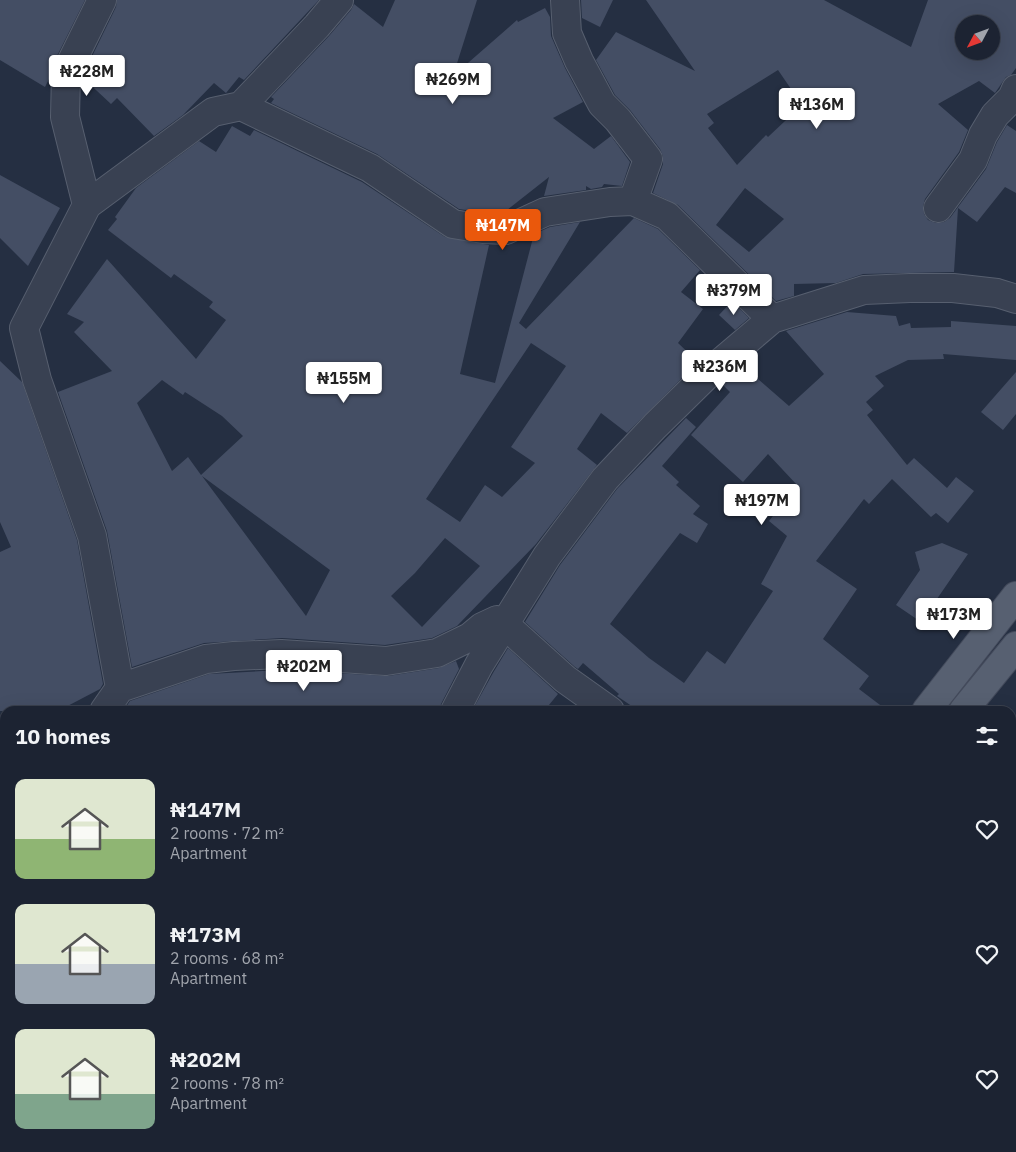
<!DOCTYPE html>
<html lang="en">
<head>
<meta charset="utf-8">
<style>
	:root { --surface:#1c2332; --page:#292f3e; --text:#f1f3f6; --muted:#a0a4ac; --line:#3a404d; --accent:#ea580c }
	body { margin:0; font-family:"IBM Plex Sans",sans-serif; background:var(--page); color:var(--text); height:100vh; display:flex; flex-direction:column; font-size:19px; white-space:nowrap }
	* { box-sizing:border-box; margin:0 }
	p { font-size:16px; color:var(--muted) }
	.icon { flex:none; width:28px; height:28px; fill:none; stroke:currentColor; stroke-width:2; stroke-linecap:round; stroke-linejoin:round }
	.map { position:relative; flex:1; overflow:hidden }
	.panel { position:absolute; left:0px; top:706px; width:1016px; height:446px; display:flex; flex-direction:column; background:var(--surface); border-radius:15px 15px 0 0; box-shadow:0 5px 20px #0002,0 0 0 1px var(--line) }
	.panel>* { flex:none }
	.needle { width:32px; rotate:229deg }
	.controls { position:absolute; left:955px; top:15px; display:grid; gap:10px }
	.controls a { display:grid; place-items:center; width:45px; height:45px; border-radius:50%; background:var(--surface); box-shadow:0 5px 20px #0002,0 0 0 1px var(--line); font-size:25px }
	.price { position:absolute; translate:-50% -42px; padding:0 11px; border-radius:5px; background:#fff; color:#222; font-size:16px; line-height:32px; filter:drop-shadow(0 1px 2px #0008) }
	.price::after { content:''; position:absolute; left:50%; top:30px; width:15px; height:11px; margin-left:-8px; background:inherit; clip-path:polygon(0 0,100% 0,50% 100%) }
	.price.selected { background:var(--accent); color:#fff }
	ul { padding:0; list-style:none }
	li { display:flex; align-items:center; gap:15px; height:125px; padding:0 15px }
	li span { display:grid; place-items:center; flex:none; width:140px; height:100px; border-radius:10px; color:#555 }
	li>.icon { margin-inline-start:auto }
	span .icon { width:60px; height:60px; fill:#fffc; stroke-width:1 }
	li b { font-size:21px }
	h2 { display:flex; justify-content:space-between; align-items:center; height:60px; padding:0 15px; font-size:21px }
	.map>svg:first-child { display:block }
	.building { fill:#444e64; fill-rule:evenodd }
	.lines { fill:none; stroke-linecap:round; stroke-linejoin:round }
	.minor-casing { stroke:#575f6f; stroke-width:30 }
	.major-casing { stroke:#434a5b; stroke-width:30 }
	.minor { stroke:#394152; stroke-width:28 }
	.major { stroke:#576071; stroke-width:28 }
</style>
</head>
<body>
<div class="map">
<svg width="1016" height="1152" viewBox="0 0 1016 1152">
	<rect width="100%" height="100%" fill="#252f42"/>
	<path class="building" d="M0 0H85L52 66 50 77 45 87 0 60Z
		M117 0H319L244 80 239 77 226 93 214 83 183 115 154 136 117 98 111 104 82 77 116 7Z
		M395 0H477L453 76 517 20 518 22 545 8 550 17 551 36 565 68 583 102 553 118 594 149 611 136 630 162 622 186 604 184 602 187 591 189 586 186V190L544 196 549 177 502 214 485 213 459 209 377 154 271 103 274 99 271 97 329 36 351 10 354 4 383 27Z
		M581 0H613L600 27 582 18Z
		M646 0H824L911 47 928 0H1016V68L1011 75 1006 77 995 93 979 81 938 104 968 130 959 152 925 199 923 206 924 214 928 220 936 223 944 222 950 218 986 169 997 142 1007 125 1016 131V193L1005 187 977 222 958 208 954 272 863 274 836 283 794 284V296L776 301 678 205 653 193 663 164V156L660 149 630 110 615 95 596 60 616 32 695 71ZM964 24H991V51H964ZM778 70 802 105 768 137 766 135 737 165 708 128 714 123 707 114ZM745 188 784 219 749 252 716 225Z
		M232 126 250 136 254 130 362 182 445 237 489 245 460 374 495 383 534 234 550 227 580 222 519 323 526 329 634 218 658 229 700 270 681 292 703 309 678 343 698 362 627 433 601 413 577 449 597 465 536 544 457 626 432 638 385 645 282 638 204 643 132 667 107 531 58 392 112 371 74 332 84 322 67 314 107 259 196 359 226 320 209 307 213 302 174 274 171 278 108 230 117 219 115 217 136 188 199 141 216 152ZM531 343 566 366 511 447 535 463 502 497 485 485 460 522 426 499ZM162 380 183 395 185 392 222 416 243 436 201 475 188 457 172 471 137 403ZM202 476 330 570 306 616ZM445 538 480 566 422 627 391 596 415 573Z
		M0 175 60 208 28 266 0 238Z
		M732 301 749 318 735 330 719 315Z
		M847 312 896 316 899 326 910 323 911 328 951 327V321L1016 326V360L943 354 944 359 908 360 875 376 884 386 866 402 873 410 867 415 907 465 914 458 947 488 956 477 974 491 948 523 936 513 931 517 892 479 869 504 864 499 816 561 857 589 823 639 869 676 859 689 888 711H639L617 696 619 694 583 663 578 669 575 667 525 622 560 565 617 489 686 418 696 427 662 466 679 482 676 485 700 506 693 514 708 524 697 543 680 533 610 624 649 658 684 683 707 651 725 664 773 591 761 584 787 536 769 521 797 485 768 454 743 482 691 435 730 392 721 383 742 365 789 406 824 374 786 331Z
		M0 361 22 382 77 540 103 684 100 689 58 711H0V552L11 547 0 522Z
		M1016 372V414L1003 430 981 412Z
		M942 543 968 554 921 622 896 605 920 570 915 552Z
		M508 648 558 694 544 711H472L493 673Z
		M456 661 459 669 441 704 439 711H128L126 707 130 701 209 674 281 670 388 676 439 668Z"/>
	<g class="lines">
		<g class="minor-casing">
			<path id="minor" d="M565 0 567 33 579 61 602 104 618 120 648 159 633 201
				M241 106 370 168 453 224 483 229 506 230 545 212 610 202 633 201 667 216 772 319
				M87 205 65 117 66 73 102 0
				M938 208 973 160 983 135 995 115 1012 98 1016 89
				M120 688 92 536 37 380 24 328 87 205 213 112 241 106 317 26 339 0
				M104 711 120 688 206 659 234 656 281 654 386 661 437 653 470 637 482 627 497 620 504 624 565 679 610 711
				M455 711 479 665 547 556 605 479 655 426 713 369 772 319 864 290 910 288H953L997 293 1016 299
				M0 794 5 791
				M0 981 5 988
				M0 1031 5 1037
				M84 1148 87 1152
				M117 1148 120 1152
				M919 1148 925 1152"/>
		</g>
		<g class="major-casing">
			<path id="major" d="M926 711 1016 596
				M963 711 1016 646
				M575 1152 579 1148
				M612 1152 615 1148"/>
		</g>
		<use href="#minor" class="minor"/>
		<use href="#major" class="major"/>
	</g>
</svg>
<div class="controls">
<a><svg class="needle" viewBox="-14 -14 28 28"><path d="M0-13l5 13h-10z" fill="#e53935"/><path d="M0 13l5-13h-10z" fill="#a0a4ac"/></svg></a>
</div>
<b class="price" style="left:87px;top:97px">₦228M</b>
<b class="price" style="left:453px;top:105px">₦269M</b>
<b class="price" style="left:817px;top:130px">₦136M</b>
<b class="price selected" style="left:503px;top:251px">₦147M</b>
<b class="price" style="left:734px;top:316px">₦379M</b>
<b class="price" style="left:720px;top:392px">₦236M</b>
<b class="price" style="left:344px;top:404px">₦155M</b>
<b class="price" style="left:762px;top:526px">₦197M</b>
<b class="price" style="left:954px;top:640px">₦173M</b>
<b class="price" style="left:304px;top:692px">₦202M</b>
<section class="panel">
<h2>10 homes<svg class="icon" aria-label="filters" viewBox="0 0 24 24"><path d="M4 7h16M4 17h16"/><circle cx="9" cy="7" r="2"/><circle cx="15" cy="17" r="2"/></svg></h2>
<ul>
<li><span style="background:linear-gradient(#dfe7d0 60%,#8fb573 0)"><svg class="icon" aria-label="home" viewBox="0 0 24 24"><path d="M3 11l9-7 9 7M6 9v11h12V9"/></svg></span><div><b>₦147M</b><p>2 rooms · 72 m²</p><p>Apartment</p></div><svg class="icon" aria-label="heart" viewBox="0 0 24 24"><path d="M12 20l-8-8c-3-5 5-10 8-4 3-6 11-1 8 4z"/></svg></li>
<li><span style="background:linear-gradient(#dfe7d0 60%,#9aa5b1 0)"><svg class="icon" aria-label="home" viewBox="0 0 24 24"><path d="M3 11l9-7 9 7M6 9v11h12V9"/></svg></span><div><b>₦173M</b><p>2 rooms · 68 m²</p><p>Apartment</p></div><svg class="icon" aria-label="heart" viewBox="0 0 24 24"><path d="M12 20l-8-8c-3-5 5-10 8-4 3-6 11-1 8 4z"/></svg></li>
<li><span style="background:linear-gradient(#dfe7d0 65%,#7fa58c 0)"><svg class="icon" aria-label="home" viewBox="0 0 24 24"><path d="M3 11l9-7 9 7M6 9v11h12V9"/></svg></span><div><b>₦202M</b><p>2 rooms · 78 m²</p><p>Apartment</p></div><svg class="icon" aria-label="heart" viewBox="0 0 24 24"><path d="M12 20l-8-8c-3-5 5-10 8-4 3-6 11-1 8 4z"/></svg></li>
</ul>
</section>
</div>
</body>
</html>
